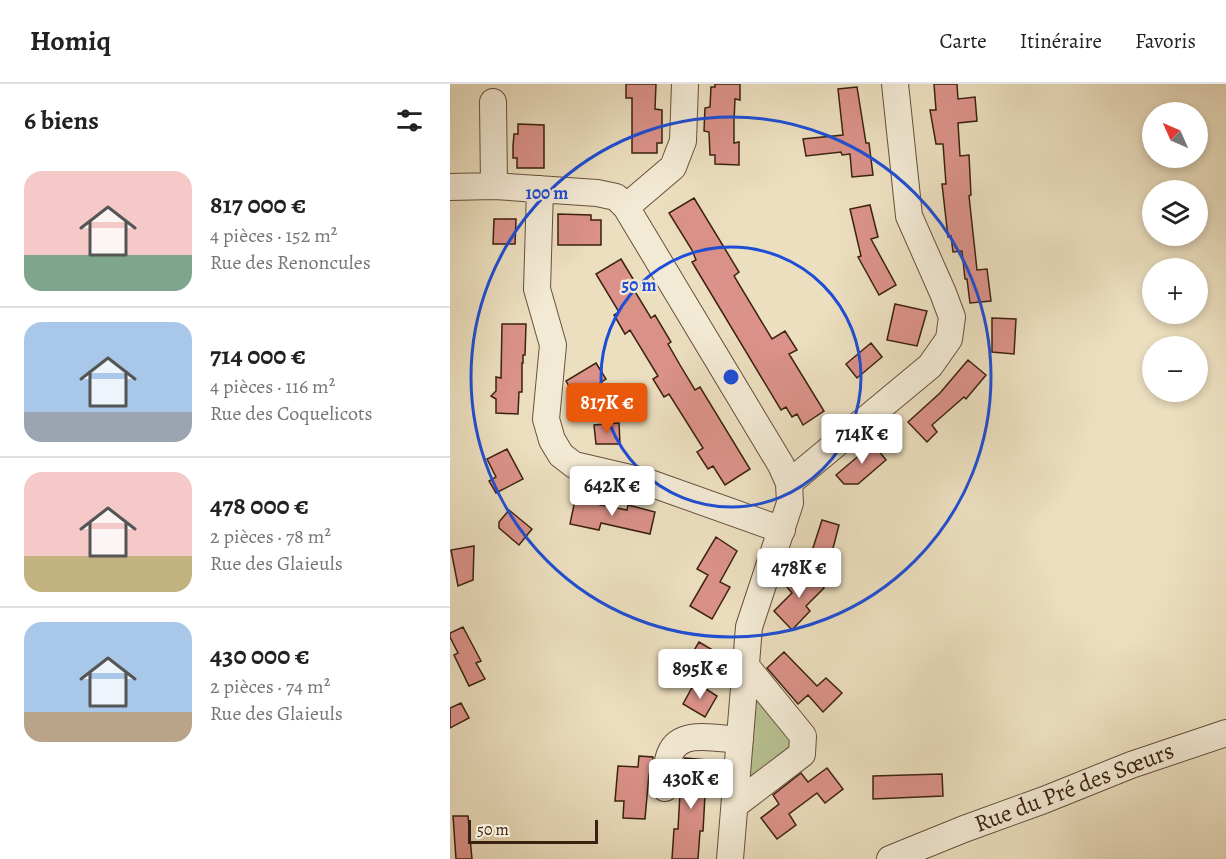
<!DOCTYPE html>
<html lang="fr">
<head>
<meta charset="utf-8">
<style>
	:root { --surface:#fff; --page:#f2f2f2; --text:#222; --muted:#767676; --line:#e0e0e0; --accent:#ea580c }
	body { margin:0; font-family:Alegreya,serif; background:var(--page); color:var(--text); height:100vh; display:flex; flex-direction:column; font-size:22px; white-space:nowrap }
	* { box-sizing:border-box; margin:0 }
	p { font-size:20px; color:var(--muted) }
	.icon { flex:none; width:33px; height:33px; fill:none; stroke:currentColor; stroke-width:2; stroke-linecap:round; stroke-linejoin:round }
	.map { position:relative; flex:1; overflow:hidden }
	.panel { display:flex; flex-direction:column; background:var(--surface); width:450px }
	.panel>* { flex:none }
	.needle { width:39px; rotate:315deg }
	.buttons { position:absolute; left:692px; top:18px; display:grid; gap:12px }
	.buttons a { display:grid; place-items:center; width:66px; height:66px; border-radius:50%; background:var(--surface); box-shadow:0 3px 9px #0003; font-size:30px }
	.scale { position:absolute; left:18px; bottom:15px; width:130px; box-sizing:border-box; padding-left:6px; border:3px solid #3b2210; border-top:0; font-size:16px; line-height:21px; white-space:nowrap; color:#3b2210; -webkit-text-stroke:4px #f3ead5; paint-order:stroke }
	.price { position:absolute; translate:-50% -51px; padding:0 14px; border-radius:6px; background:#fff; color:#222; font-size:20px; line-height:39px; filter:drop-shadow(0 2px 3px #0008) }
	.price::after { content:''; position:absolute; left:50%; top:36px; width:18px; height:14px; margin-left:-9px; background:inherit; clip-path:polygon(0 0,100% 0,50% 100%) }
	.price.active { background:var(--accent); color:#fff }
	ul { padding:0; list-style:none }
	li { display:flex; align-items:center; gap:18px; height:150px; padding:0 24px }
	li+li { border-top:2px solid var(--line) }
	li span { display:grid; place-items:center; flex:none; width:168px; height:120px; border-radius:18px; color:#555 }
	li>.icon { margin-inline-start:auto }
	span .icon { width:72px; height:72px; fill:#fffc; stroke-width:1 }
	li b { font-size:26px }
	h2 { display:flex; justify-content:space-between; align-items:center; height:72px; padding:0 24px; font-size:26px }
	header { display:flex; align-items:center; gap:36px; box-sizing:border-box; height:84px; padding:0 30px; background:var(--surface); border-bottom:2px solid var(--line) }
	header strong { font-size:28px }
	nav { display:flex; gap:33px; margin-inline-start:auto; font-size:21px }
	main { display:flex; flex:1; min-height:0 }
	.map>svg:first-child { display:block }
	.green { fill:#b8c191; stroke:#7a7250; stroke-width:1.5 }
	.building { fill:#db928a; stroke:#3b2210; stroke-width:1.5 }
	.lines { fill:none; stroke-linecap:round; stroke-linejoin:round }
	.minor-casing { stroke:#67513c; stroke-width:28 }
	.minor { stroke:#f3ead5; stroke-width:26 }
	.ring { fill:none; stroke:#1d4ed8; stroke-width:3 }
	.labels { text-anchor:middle; stroke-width:4.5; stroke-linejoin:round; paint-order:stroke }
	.street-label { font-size:24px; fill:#3b2210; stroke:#f3ead5 }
	.centre { fill:#1d4ed8; stroke:#f3ead5; stroke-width:3 }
	.ring-label { font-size:18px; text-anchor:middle; font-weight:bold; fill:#1d4ed8; stroke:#f3ead5; stroke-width:4.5; stroke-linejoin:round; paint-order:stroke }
</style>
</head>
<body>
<header>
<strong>Homiq</strong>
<nav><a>Carte</a><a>Itinéraire</a><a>Favoris</a></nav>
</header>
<main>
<section class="panel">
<h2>6 biens<svg class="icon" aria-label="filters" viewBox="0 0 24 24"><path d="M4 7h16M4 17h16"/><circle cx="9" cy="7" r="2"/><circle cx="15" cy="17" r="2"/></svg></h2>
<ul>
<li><span style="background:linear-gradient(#f6c9c9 70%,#7fa58c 0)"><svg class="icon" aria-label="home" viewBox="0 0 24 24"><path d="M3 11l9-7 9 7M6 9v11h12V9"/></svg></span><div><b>817 000 €</b><p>4 pièces · 152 m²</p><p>Rue des Renoncules</p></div></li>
<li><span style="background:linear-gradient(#a9c7e8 75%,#9aa5b1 0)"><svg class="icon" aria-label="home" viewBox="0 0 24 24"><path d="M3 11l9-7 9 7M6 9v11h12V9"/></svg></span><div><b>714 000 €</b><p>4 pièces · 116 m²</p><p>Rue des Coquelicots</p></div></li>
<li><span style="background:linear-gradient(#f6c9c9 70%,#c2b280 0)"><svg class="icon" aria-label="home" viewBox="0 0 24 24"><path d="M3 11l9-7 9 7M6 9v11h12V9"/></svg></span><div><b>478 000 €</b><p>2 pièces · 78 m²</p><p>Rue des Glaieuls</p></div></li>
<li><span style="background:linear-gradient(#a9c7e8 75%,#b9a48a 0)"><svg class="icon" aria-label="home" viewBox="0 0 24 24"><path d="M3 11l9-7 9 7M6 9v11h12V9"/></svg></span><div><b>430 000 €</b><p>2 pièces · 74 m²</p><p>Rue des Glaieuls</p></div></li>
</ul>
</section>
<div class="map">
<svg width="776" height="775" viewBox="0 0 776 775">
	<rect width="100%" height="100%" fill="#ecdfbf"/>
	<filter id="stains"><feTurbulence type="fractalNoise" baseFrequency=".00333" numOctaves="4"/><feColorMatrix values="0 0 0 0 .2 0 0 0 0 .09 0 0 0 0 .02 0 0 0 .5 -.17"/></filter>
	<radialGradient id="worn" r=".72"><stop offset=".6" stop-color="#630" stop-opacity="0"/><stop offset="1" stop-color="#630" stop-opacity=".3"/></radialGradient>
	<path class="green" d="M307 602 350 656 299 696Z"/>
	<path class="building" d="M176 0H206L205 25 212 26V59H207V69H182V14H176Z
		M265 0H290V16L285 15 284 37V59L289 58V81L265 80V71H260L259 48 254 47 255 24 260 23 261 3H265Z
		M484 0H507L508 15 525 13 527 37 508 39 510 72 519 71 521 111 519 112 527 186 537 185 541 217 520 219 517 195H515L512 167 503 168 501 152 498 153 492 100H496L493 60H486L480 26H486Z
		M407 3 416 59H419L423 91 402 93 400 70 392 71 391 68 356 72 353 55 393 51 388 5Z
		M68 40 94 41V84H67V74H63V62L64 50H68Z
		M244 114 289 188 284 192 322 255 335 247 347 266 339 270 374 327 353 341 347 330 342 333 336 323 331 326 242 178 246 176 242 166 219 129Z
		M420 121 428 153 421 155 446 201 429 211 408 173 411 172 400 125Z
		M108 130 141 131V136H151V161H108Z
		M44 135H66L65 160H43Z
		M171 175 188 203 184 206 201 234 205 231 221 258 218 260 230 281 245 306 250 303 300 385 275 401 263 382 258 385 247 368 253 364 219 310 214 313 203 295 208 292 180 246 175 250 164 231 169 228 146 190Z
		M445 220 477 227 467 262 437 256Z
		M542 234 566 235 564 270 542 268Z
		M52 240H76L75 271H73V279H72V308H69L68 330 46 329V315L41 312 46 307V293L51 294Z
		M421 259 432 273 407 294 396 280Z
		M518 276 536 291 516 315 514 313 482 341 487 348 477 358 458 338 490 309Z
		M146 279 156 295 141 305 145 312 133 319 128 318 116 297Z
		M169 339 170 360H146L144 341Z
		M420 356 436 376 408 400H394L386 391 412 369 409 365Z
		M57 365 73 395 46 409 39 397 46 393 37 375Z
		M125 416 177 426 178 421 205 428 200 450 151 439 149 446 120 440Z
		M59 426 82 445 69 461 49 444V438Z
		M372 436 389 441 381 472 362 467Z
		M266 453 287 467 270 498 280 503 262 535 240 522 258 491 247 485Z
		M24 462 23 496 8 502 1 466Z
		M355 485 374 504 356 522 360 527 342 546 324 527 342 509 337 503Z
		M13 543 31 577 26 579 35 595 19 602 4 571 8 569 0 553V549Z
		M249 558 271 571 253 603 231 588Z
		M334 568 367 602 376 594 392 609 373 628 358 611 348 620 317 584Z
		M245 598 267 612 255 633 233 620Z
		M11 619 19 634 0 644V624Z
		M189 672 203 673 201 691 199 690 195 735 173 734 174 717H165L168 682 188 683Z
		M235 674 257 676 253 747H250L248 775H222L224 745H228L230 709H229Z
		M377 684 393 705 375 719 367 709 339 730 346 741 327 755 311 734 329 720 323 711 351 689 358 698Z
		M492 690 493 712 423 715V692Z
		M3 732H18L22 775H6Z"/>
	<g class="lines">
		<g class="minor-casing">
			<path id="minor" d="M43 18 44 102
				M0 103 44 102 147 109 166 113 176 123 331 381 339 399 340 419 299 543 280 775
				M90 105 87 205 103 261 96 335 102 356 111 371 124 381 197 398 332 446
				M176 123 223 83 233 57 235 0
				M339 399 480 282 499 255 502 233 493 209 459 132 445 0
				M215 704C216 693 216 680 220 670 230 644 268 655 290 656
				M285 721 352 670 353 652 296 582
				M440 775 514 745 594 716 681 681 776 649"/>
		</g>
		<use href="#minor" class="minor"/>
	</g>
	<g class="ring">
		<circle cx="281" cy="293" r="130"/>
		<circle cx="281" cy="293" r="260"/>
	</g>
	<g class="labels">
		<g class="street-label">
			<text transform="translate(624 703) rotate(-21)" y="8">Rue du Pré des Sœurs</text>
		</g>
	</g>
	<circle cx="281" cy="293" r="9" class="centre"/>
	<g class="ring-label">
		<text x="97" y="115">100 m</text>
		<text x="189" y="207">50 m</text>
	</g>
	<rect width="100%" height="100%" filter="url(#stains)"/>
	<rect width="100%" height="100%" fill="url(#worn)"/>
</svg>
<div class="buttons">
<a><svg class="needle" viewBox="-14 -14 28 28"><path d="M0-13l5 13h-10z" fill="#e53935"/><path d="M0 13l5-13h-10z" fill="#767676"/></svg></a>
<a><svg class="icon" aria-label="layers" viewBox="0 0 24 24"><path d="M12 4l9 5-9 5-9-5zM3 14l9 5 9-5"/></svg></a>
<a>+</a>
<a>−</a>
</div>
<div class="scale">50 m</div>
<b class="price active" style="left:157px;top:350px">817K €</b>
<b class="price" style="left:412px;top:381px">714K €</b>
<b class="price" style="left:162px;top:433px">642K €</b>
<b class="price" style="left:349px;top:515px">478K €</b>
<b class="price" style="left:250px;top:616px">895K €</b>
<b class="price" style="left:241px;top:726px">430K €</b>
</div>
</main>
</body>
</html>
